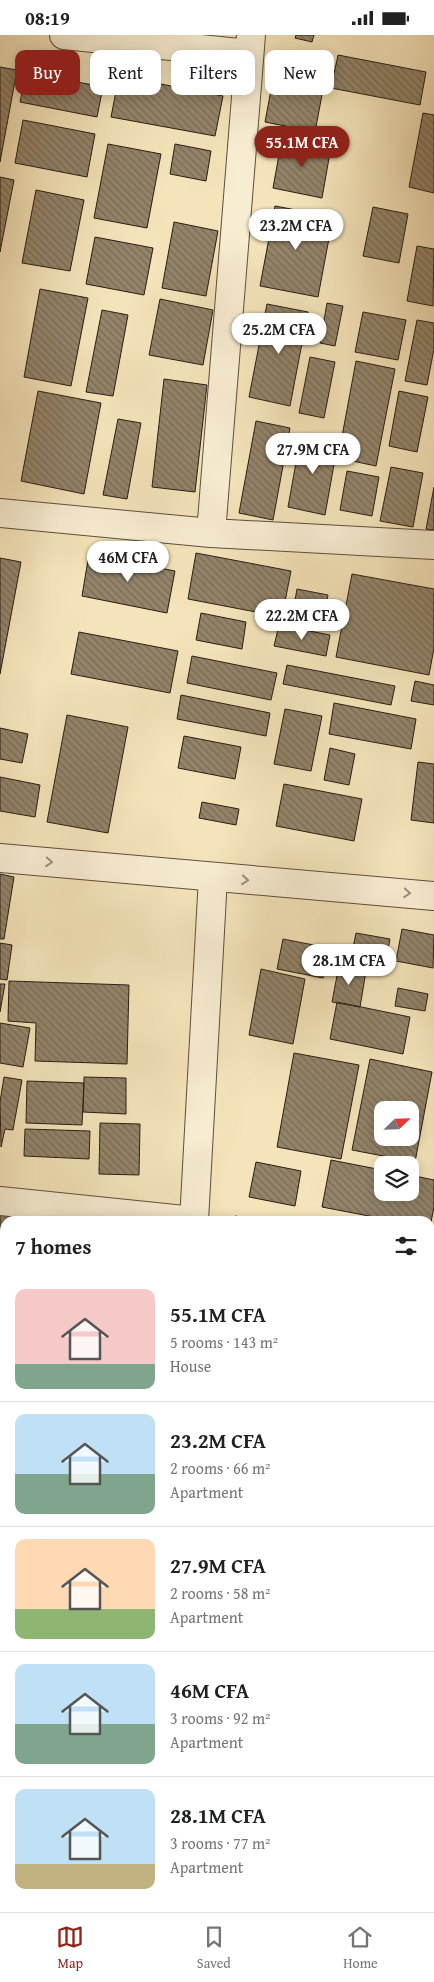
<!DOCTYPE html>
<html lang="en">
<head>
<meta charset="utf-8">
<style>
	:root { --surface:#fff; --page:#f2f2f2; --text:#202124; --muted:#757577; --line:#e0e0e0; --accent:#8f2418 }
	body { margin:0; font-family:"Gentium Book Plus",serif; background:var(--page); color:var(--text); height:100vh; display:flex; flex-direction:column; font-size:19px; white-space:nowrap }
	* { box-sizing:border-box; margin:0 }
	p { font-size:16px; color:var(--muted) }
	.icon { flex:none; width:28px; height:28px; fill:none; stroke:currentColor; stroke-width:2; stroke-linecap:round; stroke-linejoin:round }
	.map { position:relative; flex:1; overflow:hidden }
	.panel { position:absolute; left:0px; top:1181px; width:435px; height:696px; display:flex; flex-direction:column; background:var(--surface); border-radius:15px 15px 0 0; box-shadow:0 2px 12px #0003 }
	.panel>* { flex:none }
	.hud { position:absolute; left:15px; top:15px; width:405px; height:45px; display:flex; gap:10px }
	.needle { width:32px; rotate:67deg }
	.controls { position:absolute; left:374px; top:1066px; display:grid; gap:10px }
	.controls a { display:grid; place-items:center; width:45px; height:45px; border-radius:10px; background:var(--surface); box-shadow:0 2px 12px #0003; font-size:25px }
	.price { position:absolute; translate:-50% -42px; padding:0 11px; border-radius:18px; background:#fff; color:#222; font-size:16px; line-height:32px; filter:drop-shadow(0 1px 2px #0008) }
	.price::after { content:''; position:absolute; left:50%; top:30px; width:15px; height:11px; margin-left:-8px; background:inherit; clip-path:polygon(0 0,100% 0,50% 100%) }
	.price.selected { background:var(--accent); color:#fff }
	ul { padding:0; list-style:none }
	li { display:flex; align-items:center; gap:15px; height:125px; padding:0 15px }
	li+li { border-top:1px solid var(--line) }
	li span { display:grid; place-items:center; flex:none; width:140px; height:100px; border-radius:10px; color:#555 }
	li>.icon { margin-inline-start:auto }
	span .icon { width:60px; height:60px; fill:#fffc; stroke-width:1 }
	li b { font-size:21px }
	h2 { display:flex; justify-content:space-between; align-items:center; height:60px; padding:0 15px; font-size:21px }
	.pill { padding:0 18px; border-radius:10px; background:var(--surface); box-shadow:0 2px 12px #0003; font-size:18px; line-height:45px }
	.pill.selected { background:var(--accent); color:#fff }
	.status { display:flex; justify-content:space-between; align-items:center; height:35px; padding:0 25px; background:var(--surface); direction:ltr }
	.status svg { height:14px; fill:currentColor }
	.dock { display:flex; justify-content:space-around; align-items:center; height:70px; border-top:1px solid var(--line); background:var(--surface); font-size:14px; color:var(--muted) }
	.dock a { display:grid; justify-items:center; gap:2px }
	.dock .selected { color:var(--accent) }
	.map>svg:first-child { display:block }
	.building { fill:url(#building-back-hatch); stroke:#291d13; fill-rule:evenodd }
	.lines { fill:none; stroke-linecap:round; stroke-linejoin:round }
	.minor-casing { stroke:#5c4f3d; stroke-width:30 }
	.minor { stroke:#f8edd2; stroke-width:28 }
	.oneway { stroke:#9b8f7c }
</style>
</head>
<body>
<div class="status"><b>08:19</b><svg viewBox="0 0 49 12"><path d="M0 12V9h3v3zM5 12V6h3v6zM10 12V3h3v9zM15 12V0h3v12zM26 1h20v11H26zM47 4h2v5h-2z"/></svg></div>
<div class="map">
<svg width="434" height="1877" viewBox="0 0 434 1877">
	<defs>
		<pattern id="building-back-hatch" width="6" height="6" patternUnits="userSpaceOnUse" patternTransform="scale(1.25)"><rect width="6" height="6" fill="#93846a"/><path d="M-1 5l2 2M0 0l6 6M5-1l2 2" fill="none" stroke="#786b56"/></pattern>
	</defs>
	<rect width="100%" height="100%" fill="#f5e4ba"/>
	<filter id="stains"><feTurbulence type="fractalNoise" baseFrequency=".004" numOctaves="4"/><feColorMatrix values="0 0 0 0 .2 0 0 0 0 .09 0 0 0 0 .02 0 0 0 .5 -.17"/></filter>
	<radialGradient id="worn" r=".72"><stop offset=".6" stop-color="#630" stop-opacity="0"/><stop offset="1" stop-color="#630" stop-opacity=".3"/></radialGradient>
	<path class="building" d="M296 0H314L312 7 295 3Z
		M278 18 328 28 315 97 265 87Z
		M338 20 426 37 420 70 331 53Z
		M0 32 17 35 0 127Z
		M26 37 103 52 97 82 20 67Z
		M119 41 223 61 215 101 111 82Z
		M423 78 434 80V158L409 152Z
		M23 85 95 99 87 142 15 128Z
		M282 103 331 112 322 163 273 153Z
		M108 109 161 119 147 193 94 183Z
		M175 109 211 116 206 146 170 139Z
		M0 142 14 145 0 217Z
		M36 155 84 165 70 236 22 228Z
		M275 171 333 182 318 262 260 251Z
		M373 172 408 179 399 228 363 221Z
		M174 187 218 196 206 261 162 253Z
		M95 202 153 213 144 260 86 249Z
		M417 211 434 214 433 271 407 266Z
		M40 254 88 263 71 351 24 342Z
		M160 264 213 275 203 330 149 320Z
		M327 268 343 271 335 311 320 308Z
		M267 269 308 277 290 371 249 362Z
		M102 275 128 280 113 361 86 357Z
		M363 277 406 285 398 325 355 317Z
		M417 285 434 288V314L427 350 405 346Z
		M310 322 335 327 324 383 299 378Z
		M356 326 395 334 376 431 338 423Z
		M164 344 207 350 195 457 152 452Z
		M38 356 101 368 84 459 21 446Z
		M399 356 428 362 417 417 389 411Z
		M118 384 141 388 127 464 103 460Z
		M256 386 290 393 273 485 239 478Z
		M301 400 338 407 325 480 288 472Z
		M391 432 423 438 413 492 380 486Z
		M347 436 379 442 372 481 340 475Z
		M434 452V495L426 494Z
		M196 518 291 536 282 582 188 564Z
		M89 519 175 536 167 578 82 561Z
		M0 523 21 527 0 639Z
		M352 539 434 554V613L429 640 336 622Z
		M297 554 328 560 322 588 292 582Z
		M201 578 246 587 242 614 196 605Z
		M279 590 330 600 326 621 274 611Z
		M79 597 178 616 170 658 71 639Z
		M192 621 277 638 271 665 187 648Z
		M287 630 395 651 391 670 283 649Z
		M415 646 434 650V670L411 666Z
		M181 660 270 678 266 701 177 684Z
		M334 668 416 684 411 714 329 699Z
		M285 674 322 681 311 736 274 729Z
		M67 680 128 692 108 798 47 787Z
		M0 693 28 699 22 728 0 724Z
		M184 701 241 712 235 744 178 733Z
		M330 713 355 719 349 750 324 745Z
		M418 727 434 729V788L411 785Z
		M0 742 40 750 35 782 0 776Z
		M284 749 362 764 354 806 276 791Z
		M202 767 239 774 236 790 199 783Z
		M0 839 14 842 4 904H0Z
		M402 894 434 900 433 933 396 926Z
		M356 898 390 904 386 925 352 918Z
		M283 904 329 913 323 943 277 934Z
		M0 908 12 910 7 945 0 944Z
		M339 930 366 936 360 972 332 967Z
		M261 934 305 944 293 1009 249 1000Z
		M9 946 129 950 127 1029 35 1026 36 988 8 986Z
		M0 949H5L0 977Z
		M398 953 428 959 425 976 395 971Z
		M337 967 410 982 403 1019 330 1004Z
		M0 988 30 993 23 1032 0 1028Z
		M294 1018 359 1030 341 1124 277 1112Z
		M370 1024 432 1037 415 1127 352 1115ZM382 1075H410V1102H382Z
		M4 1042 22 1045 13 1095 5 1094 1 1112 0 1067Z
		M84 1042 126 1043V1079L83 1077Z
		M27 1046 84 1048 82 1090 26 1088Z
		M100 1088 140 1089 139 1140 99 1139Z
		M25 1094 90 1096 89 1124 24 1121Z
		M331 1125 382 1135V1158H410V1140L434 1145V1172L430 1192V1186H395L322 1172Z
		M256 1127 301 1136 295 1171 249 1162Z
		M0 1179 20 1181 19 1186H5V1280L0 1279Z
		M235 1181 261 1186H234Z
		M0 1287 5 1288V1339H0Z
		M430 1295 434 1296V1363L430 1383Z
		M0 1348H5L4 1389H0Z
		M0 1392H5V1491H0Z
		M5 1502V1576L0 1575V1549Z
		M0 1590H5V1677H0Z
		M430 1634H434L430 1664Z
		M0 1694H5V1773L2 1800H0Z
		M434 1707V1763L430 1762V1727Z
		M430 1786 434 1787V1867L430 1866Z
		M0 1818H5L6 1877H0Z
		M9 1872H62L61 1877H9Z
		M226 1872H270L269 1877H225Z"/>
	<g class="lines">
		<g class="minor-casing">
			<path id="minor" d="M64 0 249 19
				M0 478 211 498 434 510
				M211 498 251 0
				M0 823 434 861
				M0 1166 194 1186
				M194 1186 213 842
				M118 1877 119 1872"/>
		</g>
		<use href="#minor" class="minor"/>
	</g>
	<defs><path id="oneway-chevron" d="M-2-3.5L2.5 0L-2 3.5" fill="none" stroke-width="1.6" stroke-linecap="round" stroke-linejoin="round" transform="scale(1.25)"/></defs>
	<g class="oneway">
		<use href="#oneway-chevron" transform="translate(49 827) rotate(5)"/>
		<use href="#oneway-chevron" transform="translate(245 845) rotate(5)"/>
		<use href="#oneway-chevron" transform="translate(407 858) rotate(5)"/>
	</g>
	<rect width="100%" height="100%" filter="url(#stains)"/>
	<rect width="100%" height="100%" fill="url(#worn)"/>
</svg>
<div class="controls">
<a><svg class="needle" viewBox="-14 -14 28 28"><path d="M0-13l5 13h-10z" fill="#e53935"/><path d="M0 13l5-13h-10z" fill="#757577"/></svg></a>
<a><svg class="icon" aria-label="layers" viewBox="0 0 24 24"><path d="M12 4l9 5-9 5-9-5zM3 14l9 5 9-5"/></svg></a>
</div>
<b class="price selected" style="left:302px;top:133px">55.1M CFA</b>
<b class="price" style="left:296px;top:216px">23.2M CFA</b>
<b class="price" style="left:279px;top:320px">25.2M CFA</b>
<b class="price" style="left:313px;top:440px">27.9M CFA</b>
<b class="price" style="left:128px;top:548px">46M CFA</b>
<b class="price" style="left:302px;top:606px">22.2M CFA</b>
<b class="price" style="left:349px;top:951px">28.1M CFA</b>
<div class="hud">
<a class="pill selected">Buy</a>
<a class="pill">Rent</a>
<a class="pill">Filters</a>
<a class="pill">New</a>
</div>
<section class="panel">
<h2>7 homes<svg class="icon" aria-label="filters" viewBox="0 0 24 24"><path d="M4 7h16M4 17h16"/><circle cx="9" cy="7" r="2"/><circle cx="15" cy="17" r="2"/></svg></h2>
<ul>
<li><span style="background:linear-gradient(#f6c9c9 75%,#7fa58c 0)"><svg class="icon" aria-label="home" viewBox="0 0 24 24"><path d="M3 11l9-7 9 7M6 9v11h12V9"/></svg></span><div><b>55.1M CFA</b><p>5 rooms · 143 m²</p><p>House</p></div></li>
<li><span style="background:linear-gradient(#bfe0f5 60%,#7fa58c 0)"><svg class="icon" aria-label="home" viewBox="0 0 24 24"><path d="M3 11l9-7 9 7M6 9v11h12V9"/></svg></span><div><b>23.2M CFA</b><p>2 rooms · 66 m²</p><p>Apartment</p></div></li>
<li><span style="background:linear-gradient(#ffd9b3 70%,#8fb573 0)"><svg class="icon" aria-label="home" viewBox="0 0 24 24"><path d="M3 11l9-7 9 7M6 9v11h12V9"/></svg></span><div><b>27.9M CFA</b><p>2 rooms · 58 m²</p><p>Apartment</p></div></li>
<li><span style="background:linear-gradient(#bfe0f5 60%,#7fa58c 0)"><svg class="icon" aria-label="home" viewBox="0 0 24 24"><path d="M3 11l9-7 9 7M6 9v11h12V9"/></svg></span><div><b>46M CFA</b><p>3 rooms · 92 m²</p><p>Apartment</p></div></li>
<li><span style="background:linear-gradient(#bfe0f5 75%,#c2b280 0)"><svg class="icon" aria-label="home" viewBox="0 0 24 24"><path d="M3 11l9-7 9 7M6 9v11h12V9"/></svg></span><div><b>28.1M CFA</b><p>3 rooms · 77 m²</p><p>Apartment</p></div></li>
</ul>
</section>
</div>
<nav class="dock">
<a class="selected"><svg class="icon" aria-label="map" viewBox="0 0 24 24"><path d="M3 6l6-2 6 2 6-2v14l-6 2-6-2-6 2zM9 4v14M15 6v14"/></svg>Map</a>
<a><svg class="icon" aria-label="saved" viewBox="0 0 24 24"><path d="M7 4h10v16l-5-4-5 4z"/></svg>Saved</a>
<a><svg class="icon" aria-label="home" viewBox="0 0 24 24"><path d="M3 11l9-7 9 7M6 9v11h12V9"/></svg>Home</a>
</nav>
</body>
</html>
